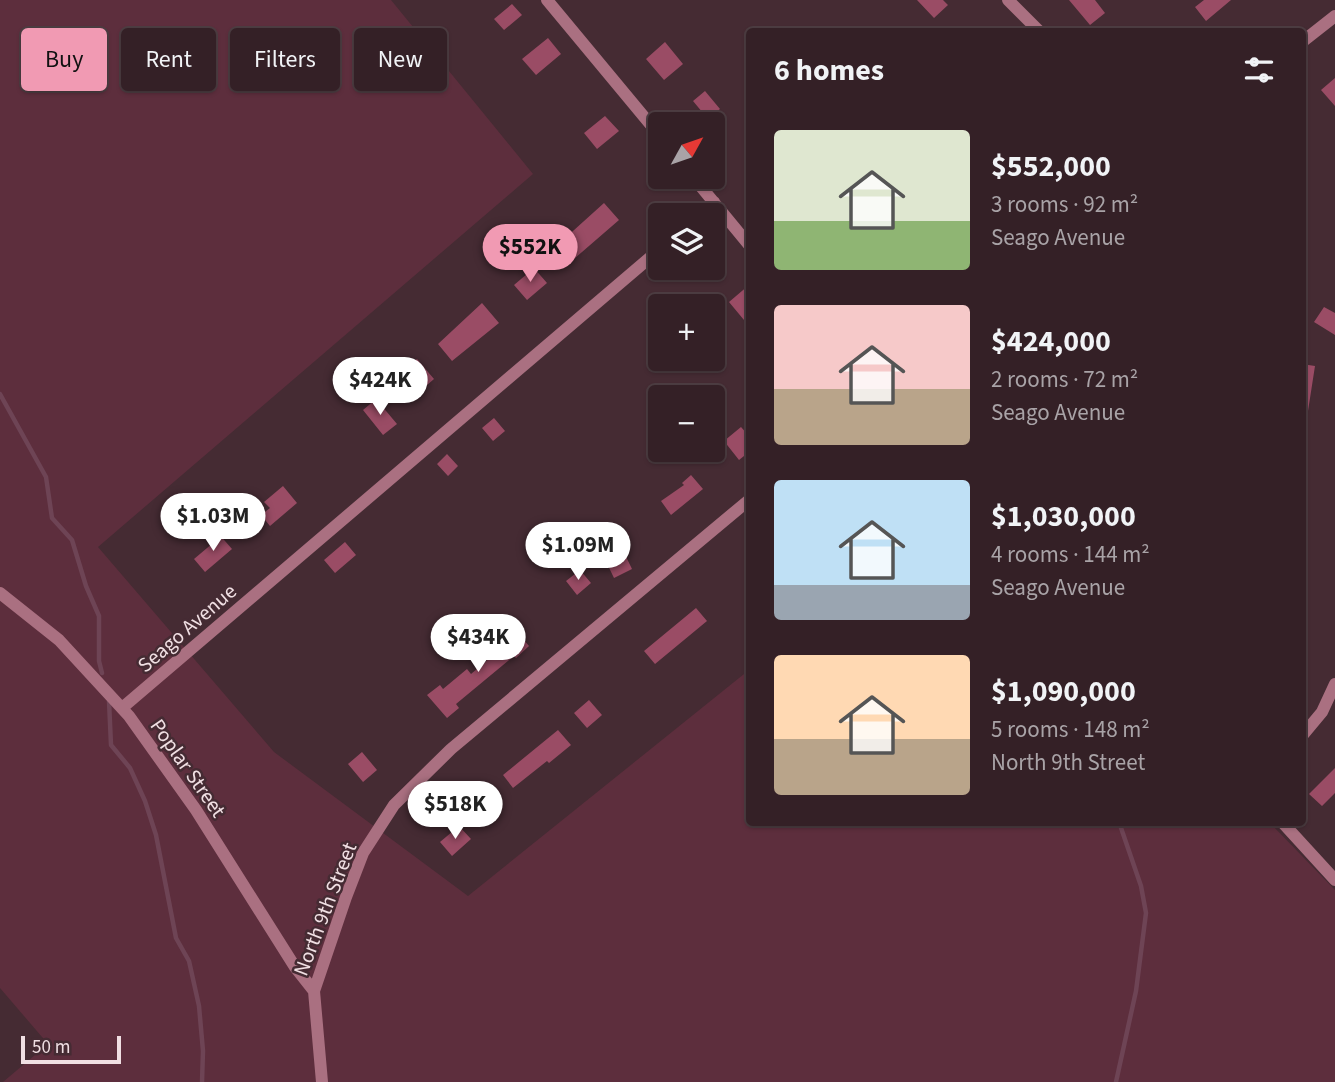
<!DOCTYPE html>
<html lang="en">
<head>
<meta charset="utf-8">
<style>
	:root { --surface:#342026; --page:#3f2d32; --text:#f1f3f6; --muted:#a9a3a7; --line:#4e3e43; --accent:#f19ab3 }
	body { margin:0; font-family:"Source Sans 3",sans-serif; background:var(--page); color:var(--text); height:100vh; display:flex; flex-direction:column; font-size:26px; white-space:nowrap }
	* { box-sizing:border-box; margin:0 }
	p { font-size:23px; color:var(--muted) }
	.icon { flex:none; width:38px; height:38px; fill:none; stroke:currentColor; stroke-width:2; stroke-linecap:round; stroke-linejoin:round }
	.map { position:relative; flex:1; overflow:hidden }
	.panel { position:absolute; left:746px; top:28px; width:560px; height:798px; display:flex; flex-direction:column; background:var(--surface); border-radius:7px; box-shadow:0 2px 5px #0004,0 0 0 2px var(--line) }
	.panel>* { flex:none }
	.banner { position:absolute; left:21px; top:28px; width:620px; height:63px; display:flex; gap:14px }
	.needle { width:46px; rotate:50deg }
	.fabs { position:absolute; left:648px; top:112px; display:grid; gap:14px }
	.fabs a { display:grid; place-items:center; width:77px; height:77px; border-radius:7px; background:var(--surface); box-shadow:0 2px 5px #0004,0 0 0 2px var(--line); font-size:35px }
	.scale { position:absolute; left:21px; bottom:18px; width:100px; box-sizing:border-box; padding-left:7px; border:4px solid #f0dfe3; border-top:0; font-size:19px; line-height:24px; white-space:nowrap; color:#f0dfe3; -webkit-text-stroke:5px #452b33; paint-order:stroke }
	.price { position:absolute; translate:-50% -60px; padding:0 16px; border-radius:24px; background:#fff; color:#222; font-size:23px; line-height:46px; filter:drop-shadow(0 2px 4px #0008) }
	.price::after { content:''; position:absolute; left:50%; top:42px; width:21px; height:16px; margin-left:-10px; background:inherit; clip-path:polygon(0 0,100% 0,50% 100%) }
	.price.active { background:var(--accent); color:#111 }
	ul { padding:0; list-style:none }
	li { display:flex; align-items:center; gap:21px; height:175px; padding:0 28px }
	li span { display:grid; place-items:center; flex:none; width:196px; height:140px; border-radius:7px; color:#555 }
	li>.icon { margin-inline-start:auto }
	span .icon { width:84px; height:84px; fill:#fffc; stroke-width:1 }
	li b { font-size:30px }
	h2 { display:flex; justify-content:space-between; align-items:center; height:84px; padding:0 28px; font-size:30px }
	.chip { padding:0 24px; border-radius:7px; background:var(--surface); box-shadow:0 2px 5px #0004,0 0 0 2px var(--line); font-size:24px; line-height:63px }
	.chip.active { background:var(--accent); color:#111 }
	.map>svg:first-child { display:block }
	.green { fill:#5d2e3d }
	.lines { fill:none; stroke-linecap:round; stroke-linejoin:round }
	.stream { stroke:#6e4455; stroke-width:4.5 }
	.building { fill:#9a4c65 }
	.minor { stroke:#aa7081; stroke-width:12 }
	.labels { text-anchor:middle; stroke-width:5; stroke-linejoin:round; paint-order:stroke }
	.street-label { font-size:21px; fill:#f0dfe3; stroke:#452b33 }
</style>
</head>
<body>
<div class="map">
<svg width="1335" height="1082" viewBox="0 0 1335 1082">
	<rect width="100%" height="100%" fill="#452b33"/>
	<path class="green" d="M0 0H391L533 174 98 547 274 752 468 896 749 670V822L1270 823 1335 890V1082H3L48 1044 0 988Z"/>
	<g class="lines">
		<path class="stream" d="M0 394 46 477 52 518 72 540 86 586 99 616V661L102 673
			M109 701 111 745 130 768 145 801 156 835 176 938 189 961 199 1006 203 1051 202 1082
			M1116 1082 1136 991 1146 913 1141 886 1119 822"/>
	</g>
	<path class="building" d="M917 0H943L948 5 934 18Z
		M1069 0H1095L1105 13 1090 25Z
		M1204 0H1231L1206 21 1195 7Z
		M512 4 522 15 504 30 494 19Z
		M548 38 561 54 536 75 522 59Z
		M665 42 683 64 664 80 646 59Z
		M1335 78V106L1321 90Z
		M705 91 720 109 708 119 693 101Z
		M605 116 619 131 597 149 584 133Z
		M604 203 619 220 567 265 553 249Z
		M712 247 727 264 712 276Z
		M534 268 547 283 527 300 514 285Z
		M749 285V326L729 302Z
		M482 303 499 323 452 361 438 344Z
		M1324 307 1335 313V335L1314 322Z
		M417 359 434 379 419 392 402 371Z
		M1302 364 1315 366 1308 411H1302Z
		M376 399 397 424 383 435 363 410Z
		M494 418 505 431 493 441 482 428Z
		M741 427 749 436V452L739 460 724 441Z
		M447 454 458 466 448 476 437 464Z
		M691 475 703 489 671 515 661 501 684 485 682 483Z
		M283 486 297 503 270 526 261 515 270 508 264 502Z
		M218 533 232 549 205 572 194 559 213 543 210 540Z
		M616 536 632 569 614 578 598 545Z
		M345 542 356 555 335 573 324 560Z
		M580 570 591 583 577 595 566 581Z
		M696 608 707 621 655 664 644 651Z
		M511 625 529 646 516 658 514 656 456 704 459 708 447 718 427 695 440 685 443 689 467 669 471 674 505 645 498 636Z
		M589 700 602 715 587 728 574 713Z
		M558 730 571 745 549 763 547 761 513 788 503 775Z
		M362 752 377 770 363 782 348 764Z
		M1335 768V793L1322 806 1309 794Z
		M459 826 471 839 452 856 440 842Z"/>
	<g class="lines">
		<path class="minor" d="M547 0 660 136
			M1008 0 1040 32
			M1302 42 1335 16
			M693 177 749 245
			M699 215 714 202
			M0 593 59 640 129 716 196 810 295 967 314 991
			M122 708 660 249
			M1302 736 1322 712 1335 684
			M1282 822 1335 880
			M322 1082 314 991 346 897 363 853 394 805 451 749 749 500"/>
	</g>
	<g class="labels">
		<g class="street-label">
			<text transform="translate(187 628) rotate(-41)" y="7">Seago Avenue</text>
			<text transform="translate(188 768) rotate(55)" y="7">Poplar Street</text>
			<text transform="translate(325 909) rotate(-69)" y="7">North 9th Street</text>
		</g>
	</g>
</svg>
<div class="fabs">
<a><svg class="needle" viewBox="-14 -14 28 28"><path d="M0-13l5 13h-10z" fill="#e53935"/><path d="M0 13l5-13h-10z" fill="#a9a3a7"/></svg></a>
<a><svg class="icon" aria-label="layers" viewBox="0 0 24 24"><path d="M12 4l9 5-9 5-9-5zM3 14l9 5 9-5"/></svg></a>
<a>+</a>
<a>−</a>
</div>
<div class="scale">50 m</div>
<b class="price active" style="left:530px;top:284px">$552K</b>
<b class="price" style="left:380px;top:417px">$424K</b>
<b class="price" style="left:213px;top:553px">$1.03M</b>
<b class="price" style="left:578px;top:582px">$1.09M</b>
<b class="price" style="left:478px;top:674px">$434K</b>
<b class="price" style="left:455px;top:841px">$518K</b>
<div class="banner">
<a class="chip active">Buy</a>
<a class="chip">Rent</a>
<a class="chip">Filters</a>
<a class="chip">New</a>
</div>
<section class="panel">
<h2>6 homes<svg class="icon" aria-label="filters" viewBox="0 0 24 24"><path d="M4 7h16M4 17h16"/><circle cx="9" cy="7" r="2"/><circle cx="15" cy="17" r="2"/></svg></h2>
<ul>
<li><span style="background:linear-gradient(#dfe7d0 65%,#8fb573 0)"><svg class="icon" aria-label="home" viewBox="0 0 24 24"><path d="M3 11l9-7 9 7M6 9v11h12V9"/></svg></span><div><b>$552,000</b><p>3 rooms · 92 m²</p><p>Seago Avenue</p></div></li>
<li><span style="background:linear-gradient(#f6c9c9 60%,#b9a48a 0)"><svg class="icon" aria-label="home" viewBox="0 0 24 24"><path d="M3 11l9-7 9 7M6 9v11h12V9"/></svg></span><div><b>$424,000</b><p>2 rooms · 72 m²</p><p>Seago Avenue</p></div></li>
<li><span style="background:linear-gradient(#bfe0f5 75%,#9aa5b1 0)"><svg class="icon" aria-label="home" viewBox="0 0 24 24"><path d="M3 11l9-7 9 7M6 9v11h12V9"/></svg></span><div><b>$1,030,000</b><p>4 rooms · 144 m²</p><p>Seago Avenue</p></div></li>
<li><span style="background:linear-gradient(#ffd9b3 60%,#b9a48a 0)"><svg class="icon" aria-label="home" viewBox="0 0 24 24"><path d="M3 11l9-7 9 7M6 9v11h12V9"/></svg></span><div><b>$1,090,000</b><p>5 rooms · 148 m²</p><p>North 9th Street</p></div></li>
</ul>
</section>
</div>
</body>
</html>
